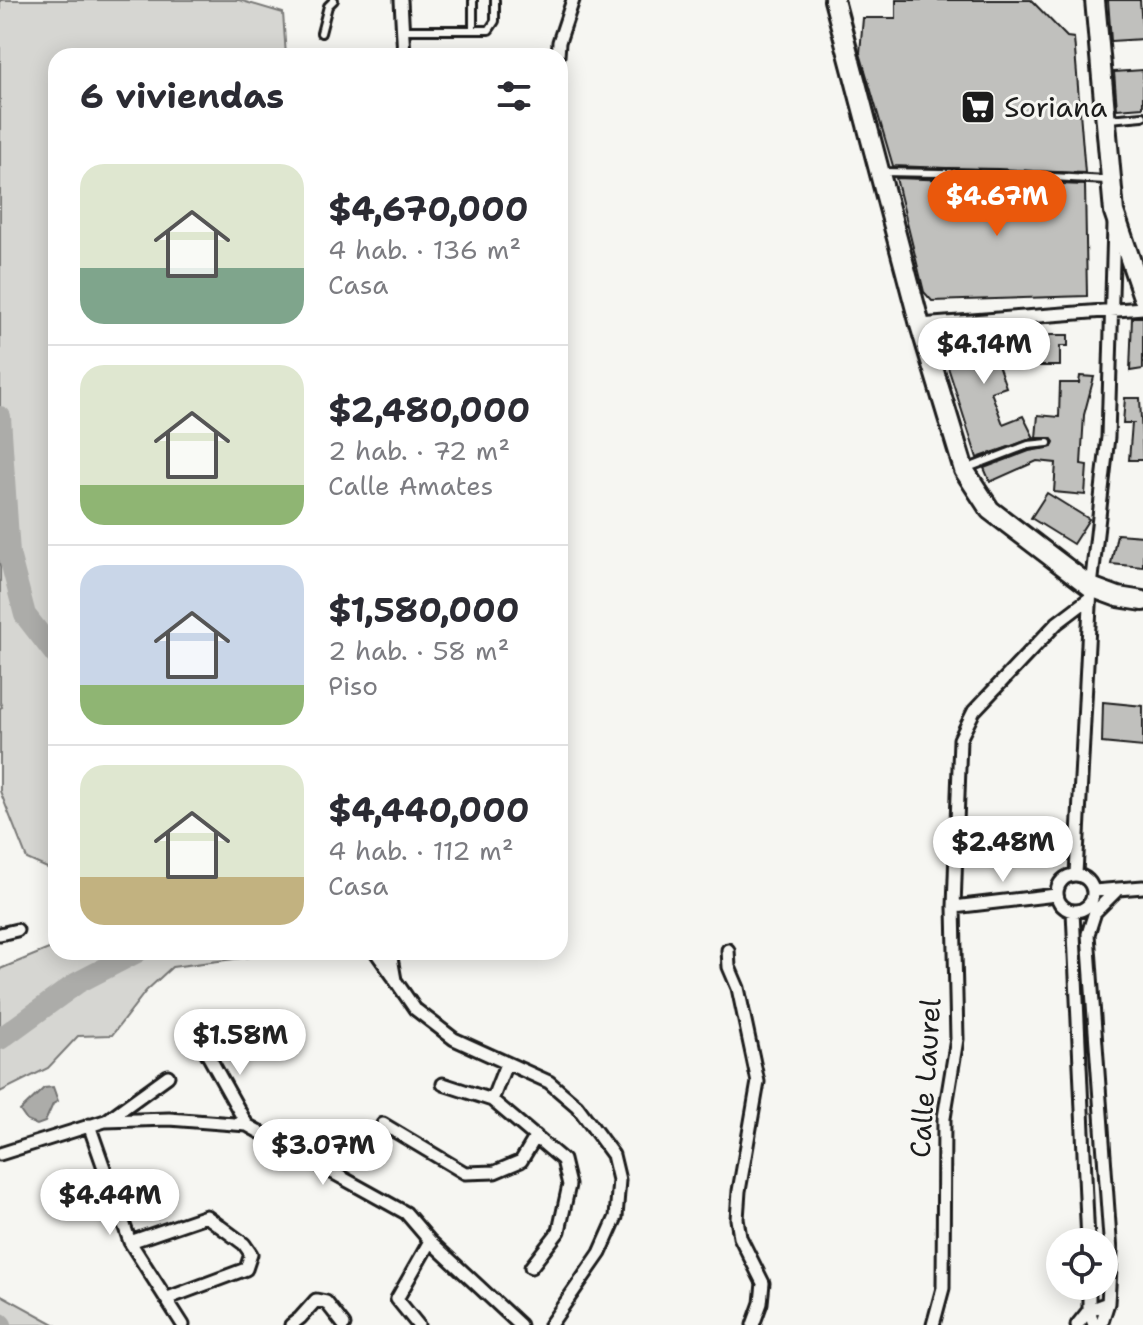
<!DOCTYPE html>
<html lang="es">
<head>
<meta charset="utf-8">
<style>
	:root { --surface:#fff; --page:#f2f2f3; --text:#2b2b33; --muted:#7c7c81; --line:#e1e1e2; --accent:#ea580c }
	body { margin:0; font-family:"Shantell Sans",sans-serif; background:var(--page); color:var(--text); height:100vh; display:flex; flex-direction:column; font-size:30px; white-space:nowrap }
	* { box-sizing:border-box; margin:0 }
	p { font-size:26px; color:var(--muted) }
	.icon { flex:none; width:44px; height:44px; fill:none; stroke:currentColor; stroke-width:2; stroke-linecap:round; stroke-linejoin:round }
	.map { position:relative; flex:1; overflow:hidden }
	.sheet { position:absolute; left:48px; top:48px; width:520px; height:912px; display:flex; flex-direction:column; background:var(--surface); border-radius:24px; box-shadow:0 4px 20px #0003 }
	.sheet>* { flex:none }
	.controls { position:absolute; left:1046px; top:1228px; display:grid; gap:16px }
	.controls a { display:grid; place-items:center; width:72px; height:72px; border-radius:50%; background:var(--surface); box-shadow:0 4px 20px #0003; font-size:40px }
	.price { position:absolute; translate:-50% -68px; padding:0 18px; border-radius:28px; background:#fff; color:#222; font-size:26px; line-height:52px; filter:drop-shadow(0 2px 4px #0008) }
	.price::after { content:''; position:absolute; left:50%; top:48px; width:24px; height:18px; margin-left:-12px; background:inherit; clip-path:polygon(0 0,100% 0,50% 100%) }
	.price.active { background:var(--accent); color:#fff }
	ul { padding:0; list-style:none }
	li { display:flex; align-items:center; gap:24px; height:200px; padding:0 32px }
	li+li { border-top:2px solid var(--line) }
	li span { display:grid; place-items:center; flex:none; width:224px; height:160px; border-radius:24px; color:#555 }
	li>.icon { margin-inline-start:auto }
	span .icon { width:96px; height:96px; fill:#fffc; stroke-width:1 }
	li b { font-size:34px }
	h2 { display:flex; justify-content:space-between; align-items:center; height:96px; padding:0 32px; font-size:34px }
	.map>svg:first-child { display:block }
	.green { fill:#d6d6d2; stroke:#797977; stroke-width:2 }
	.water { fill:#acaca9; stroke:#727271; stroke-width:2 }
	.lines { fill:none; stroke-linecap:round; stroke-linejoin:round }
	.river { stroke:#acaca9; stroke-width:22 }
	.building { fill:#c0c0bd; stroke:#1c1c1c; stroke-width:2 }
	.lane-casing { stroke:#1c1c1c; stroke-width:12 }
	.street-casing { stroke:#1c1c1c; stroke-width:17 }
	.primary-casing { stroke:#1c1c1c; stroke-width:24 }
	.lane { stroke:#f6f6f2; stroke-width:6 }
	.street { stroke:#f6f6f2; stroke-width:11 }
	.primary { stroke:#f6f6f2; stroke-width:18 }
	.labels { text-anchor:middle; stroke-width:6; stroke-linejoin:round; paint-order:stroke }
	.poi-label { font-size:28px; fill:#1c1c1c; stroke:#f6f6f2; text-anchor:start }
	.street-label { font-size:28px; fill:#1c1c1c; stroke:#f6f6f2 }
</style>
</head>
<body>
<div class="map">
<svg width="1143" height="1325" viewBox="0 0 1143 1325">
	<rect width="100%" height="100%" fill="#f6f6f2"/>
	<filter id="ink" filterUnits="userSpaceOnUse"><feTurbulence type="fractalNoise" baseFrequency=".0125" numOctaves="2"/><feDisplacementMap in="SourceGraphic" scale="16" xChannelSelector="R" yChannelSelector="G"/><feConvolveMatrix kernelMatrix="1 2 1 2 8 2 1 2 1" color-interpolation-filters="sRGB"/></filter>
	<g filter="url(#ink)">
		<path class="green" d="M0 0H239L283 13 286 56H56V878L54 871 27 859 0 791V708L2 707 0 702Z
			M56 946V952H269L265 955 172 967 146 991 112 1035 78 1036 48 1068 0 1092V969Z
			M0 1294 3 1296 56 1325H0Z"/>
		<path class="water" d="M53 1087 58 1101 53 1104 45 1122 37 1125 27 1121 20 1111 44 1088Z"/>
		<g class="lines">
			<path class="river" d="M0 417 9 554 25 615 56 655
				M0 1039 77 983 137 952
				M0 1324 1 1325"/>
		</g>
		<path class="building" d="M896 0H1031L1067 37 1074 38 1085 173 893 166 860 53 863 18H896Z
			M1108 0H1140L1143 39 1111 41Z
			M1143 70V107L1117 109 1114 72Z
			M896 178 1085 185 1087 296 932 301 924 292Z
			M1132 317H1143V369L1130 371Z
			M1019 327 1020 349H1010L1011 358 996 359 1006 387 991 392 1003 424 1023 416 1034 438 977 458 940 342 946 340V332Z
			M1050 335H1068V346H1060V366H1035L1046 338Z
			M1080 376 1094 377 1084 415 1081 464 1087 465 1085 495 1054 492 1056 463 1037 461 990 482 984 468 1029 451 1052 447 1054 442 1051 438H1036L1038 415 1059 417 1060 383H1079Z
			M1125 398H1140L1143 460H1129L1132 423H1135H1123Z
			M1047 493 1089 519 1073 544 1031 518Z
			M1117 534 1143 536V567L1111 564Z
			M1103 702 1143 706V747L1102 743Z"/>
		<g class="lines">
			<g class="lane-casing">
				<path id="lane" d="M473 0V30
					M404 30H489L495 21V0
					M321 33 328 6 334 0
					M1109 119 1143 116
					M882 172 998 174 1107 180
					M968 468 1028 445 1048 443"/>
			</g>
			<g class="street-casing">
				<path id="street" d="M401 0 404 56
					M558 56 559 42 573 0
					M920 325 1143 308
					M1076 874 1091 587 1108 437 1114 225
					M1057 893a18 18 0 1 1 36 0a18 18 0 1 1-36 0Z
					M1094 891 1143 887
					M954 907 1056 895
					M1073 911 1088 1242
					M0 934 17 930
					M728 950 729 967 738 988 758 1082 739 1191 737 1219 740 1237 763 1283 761 1303 753 1325
					M376 952 393 976
					M390 952 395 980 415 1009 454 1039 549 1082 577 1106 613 1155 619 1180 616 1217 600 1253 550 1325
					M203 1046 247 1125
					M443 1084 492 1100 563 1160 569 1185 559 1231 531 1267
					M492 1100 506 1064
					M106 1121 168 1076
					M383 1124 465 1173 495 1172 521 1161 536 1136
					M89 1125 130 1242 183 1325
					M0 1154 105 1121 169 1119 247 1125 406 1213 430 1241 520 1325
					M130 1242 206 1216 244 1244 251 1254 246 1269 168 1298
					M1089 1286V1310L1094 1325
					M291 1325 300 1318 316 1300 326 1302 344 1325
					M418 1325 397 1299 430 1241
					M933 1325 943 1288 944 1118 957 1039 954 907 960 739 974 711 1057 623 1090 598
					M1077 1325 1089 1310 1108 1303
					M1101 1325 1108 1303 1111 1252 1088 934 1095 912 1117 890"/>
			</g>
			<g class="primary-casing">
				<path id="primary" d="M834 0 920 325 964 470 990 510 1091 587 1118 597 1143 601
					M1095 0 1114 212 1143 297"/>
			</g>
			<use href="#lane" class="lane"/>
			<use href="#street" class="street"/>
			<use href="#primary" class="primary"/>
		</g>
	</g>
	<defs>
		<g id="supermarket-square" transform="scale(1.8)"><rect x="-9" y="-9" width="18" height="18" rx="4" fill="#1c1c1c" stroke="#f6f6f2"/><path d="M-6-5.5h2.5l.6 2H6L4.5 2H-2.5L-4.4-4H-6ZM-1.5 3.2a1.3 1.3 0 1 0 .1 0ZM3 3.2a1.3 1.3 0 1 0 .1 0Z" fill="#fff"/></g>
	</defs>
	<g fill-rule="evenodd">
		<use href="#supermarket-square" x="978" y="107"/>
	</g>
	<g class="labels">
		<g class="poi-label">
			<text x="1004" y="117">Soriana</text>
		</g>
		<g class="street-label">
			<text transform="translate(925 1078) rotate(-86)" y="10">Calle Laurel</text>
		</g>
	</g>
</svg>
<div class="controls">
<a><svg class="icon" aria-label="locate" viewBox="0 0 24 24"><circle cx="12" cy="12" r="6"/><path d="M12 2v4M12 18v4M2 12h4M18 12h4"/></svg></a>
</div>
<b class="price active" style="left:997px;top:238px">$4.67M</b>
<b class="price" style="left:984px;top:386px">$4.14M</b>
<b class="price" style="left:1003px;top:884px">$2.48M</b>
<b class="price" style="left:240px;top:1077px">$1.58M</b>
<b class="price" style="left:323px;top:1187px">$3.07M</b>
<b class="price" style="left:110px;top:1237px">$4.44M</b>
<section class="sheet">
<h2>6 viviendas<svg class="icon" aria-label="filters" viewBox="0 0 24 24"><path d="M4 7h16M4 17h16"/><circle cx="9" cy="7" r="2"/><circle cx="15" cy="17" r="2"/></svg></h2>
<ul>
<li><span style="background:linear-gradient(#dfe7d0 65%,#7fa58c 0)"><svg class="icon" aria-label="home" viewBox="0 0 24 24"><path d="M3 11l9-7 9 7M6 9v11h12V9"/></svg></span><div><b>$4,670,000</b><p>4 hab. · 136 m²</p><p>Casa</p></div></li>
<li><span style="background:linear-gradient(#dfe7d0 75%,#8fb573 0)"><svg class="icon" aria-label="home" viewBox="0 0 24 24"><path d="M3 11l9-7 9 7M6 9v11h12V9"/></svg></span><div><b>$2,480,000</b><p>2 hab. · 72 m²</p><p>Calle Amates</p></div></li>
<li><span style="background:linear-gradient(#c9d6e8 75%,#8fb573 0)"><svg class="icon" aria-label="home" viewBox="0 0 24 24"><path d="M3 11l9-7 9 7M6 9v11h12V9"/></svg></span><div><b>$1,580,000</b><p>2 hab. · 58 m²</p><p>Piso</p></div></li>
<li><span style="background:linear-gradient(#dfe7d0 70%,#c2b280 0)"><svg class="icon" aria-label="home" viewBox="0 0 24 24"><path d="M3 11l9-7 9 7M6 9v11h12V9"/></svg></span><div><b>$4,440,000</b><p>4 hab. · 112 m²</p><p>Casa</p></div></li>
</ul>
</section>
</div>
</body>
</html>
